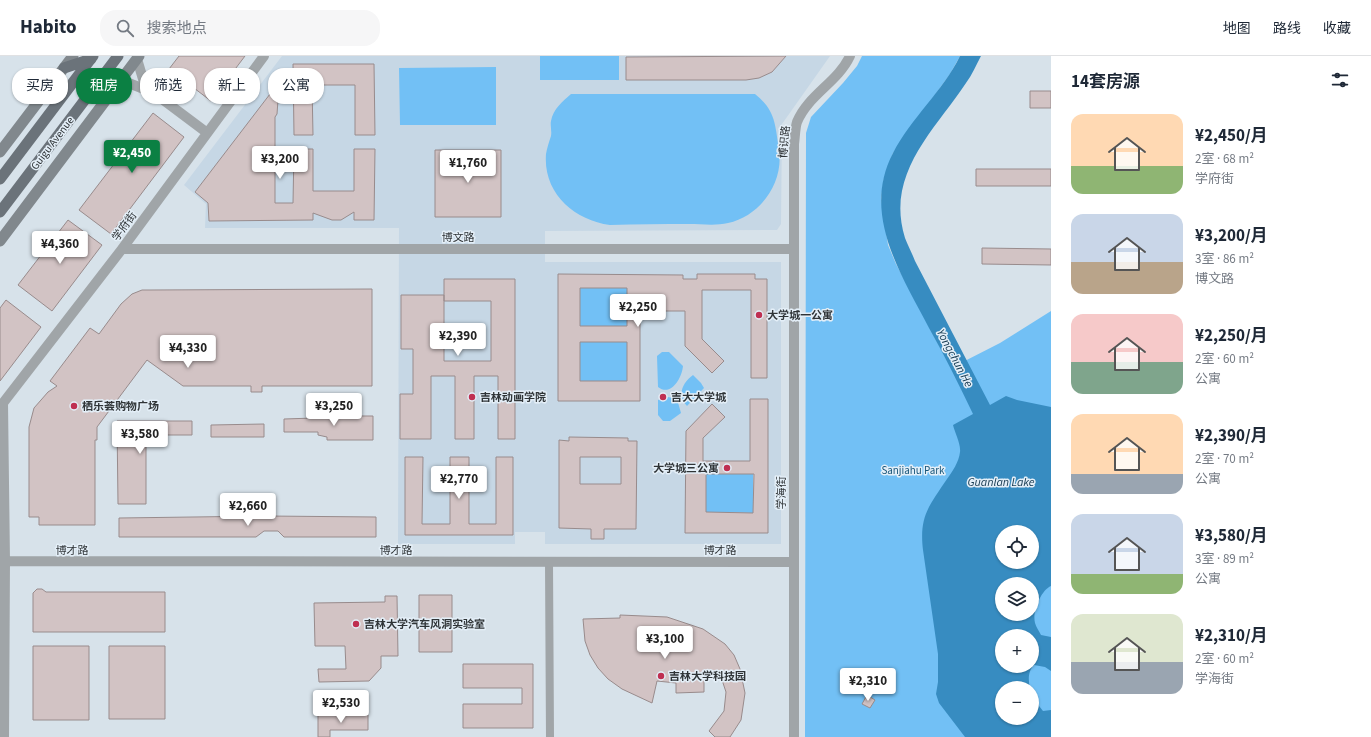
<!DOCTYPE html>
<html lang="zh">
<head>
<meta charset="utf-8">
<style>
	:root { --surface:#fff; --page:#f6f6f7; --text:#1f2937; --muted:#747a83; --line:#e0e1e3; --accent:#0b8043 }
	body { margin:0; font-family:"Source Sans 3","Noto Sans SC",sans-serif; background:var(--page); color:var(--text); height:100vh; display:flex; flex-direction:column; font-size:15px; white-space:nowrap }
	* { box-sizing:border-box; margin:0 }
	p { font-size:13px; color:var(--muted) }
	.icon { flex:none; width:22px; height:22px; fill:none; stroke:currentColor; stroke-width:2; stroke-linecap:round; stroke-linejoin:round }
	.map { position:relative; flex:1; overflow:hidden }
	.details { display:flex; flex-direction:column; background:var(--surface); width:320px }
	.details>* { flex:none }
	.guide { position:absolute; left:12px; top:12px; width:380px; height:36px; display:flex; gap:8px }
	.controls { position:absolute; left:995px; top:469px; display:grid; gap:8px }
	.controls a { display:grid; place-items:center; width:44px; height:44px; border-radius:50%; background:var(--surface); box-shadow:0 1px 3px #0004; font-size:20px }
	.price { position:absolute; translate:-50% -34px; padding:0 9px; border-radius:4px; background:#fff; color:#222; font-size:13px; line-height:26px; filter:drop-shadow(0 1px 2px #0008) }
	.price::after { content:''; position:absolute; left:50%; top:24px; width:12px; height:9px; margin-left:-6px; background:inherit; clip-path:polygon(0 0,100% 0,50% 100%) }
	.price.active { background:var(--accent); color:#fff }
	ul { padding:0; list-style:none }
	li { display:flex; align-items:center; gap:12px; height:100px; padding:0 20px }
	li span { display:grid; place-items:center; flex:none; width:112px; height:80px; border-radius:12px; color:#555 }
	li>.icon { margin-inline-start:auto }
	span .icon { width:48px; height:48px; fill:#fffc; stroke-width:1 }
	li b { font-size:17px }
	h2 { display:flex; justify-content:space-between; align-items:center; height:48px; padding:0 20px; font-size:17px }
	.chip { padding:0 14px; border-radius:16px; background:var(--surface); box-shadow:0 1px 3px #0004; font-size:14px; line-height:36px }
	.chip.active { background:var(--accent); color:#fff }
	header { display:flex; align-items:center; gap:24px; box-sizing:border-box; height:56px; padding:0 20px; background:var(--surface); border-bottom:1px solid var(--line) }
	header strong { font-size:19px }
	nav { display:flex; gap:22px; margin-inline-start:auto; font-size:14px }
	.search { width:280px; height:36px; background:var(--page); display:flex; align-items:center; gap:10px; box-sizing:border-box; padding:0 14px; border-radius:16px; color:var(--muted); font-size:15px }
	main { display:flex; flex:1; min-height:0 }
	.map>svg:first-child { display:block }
	.built { fill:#c6d7e5 }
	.green { fill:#72c0f5; fill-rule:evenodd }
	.water { fill:#378cc1; fill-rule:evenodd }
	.building { fill:#d2c3c4; stroke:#988b8c; fill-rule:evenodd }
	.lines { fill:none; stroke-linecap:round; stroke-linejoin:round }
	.minor { stroke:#a0a5a8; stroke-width:8 }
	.tertiary { stroke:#a0a5a8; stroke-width:10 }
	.secondary { stroke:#81888d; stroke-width:11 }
	.primary { stroke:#6b737a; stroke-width:11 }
	.poi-dot { fill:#bf2f51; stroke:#e4eff8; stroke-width:1.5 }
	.labels { text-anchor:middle; stroke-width:3; stroke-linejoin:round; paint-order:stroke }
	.street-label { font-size:11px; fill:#2f3437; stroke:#e4eff8 }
	.poi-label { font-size:11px; font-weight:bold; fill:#2f3437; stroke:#e4eff8; text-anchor:start }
	.park-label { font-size:11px; fill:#18567a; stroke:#e4eff8 }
	.water-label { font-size:12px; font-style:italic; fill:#14384f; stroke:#e4eff8 }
</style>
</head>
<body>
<header>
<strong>Habito</strong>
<div class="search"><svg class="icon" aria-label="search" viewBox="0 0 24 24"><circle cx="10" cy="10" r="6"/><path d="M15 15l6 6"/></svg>搜索地点</div>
<nav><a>地图</a><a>路线</a><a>收藏</a></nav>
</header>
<main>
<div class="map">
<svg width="1051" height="681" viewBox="0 0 1051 681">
	<rect width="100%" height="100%" fill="#d7e2ea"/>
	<path class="built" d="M282 0H830L782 68 781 168 777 174 545 175V206H781V488H545V476H515V488H398L399 172H205L206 148 184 129Z"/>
	<path class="green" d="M540 0H619V24H540Z
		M862 0H960L950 18 893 97 884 122 881 142 888 189 896 208 951 312 1000 287 1051 255V681H805L806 77 811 61 843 27 857 10ZM1002 476H1032V506H1002ZM1002 528H1032V558H1002ZM1002 580H1032V610H1002ZM1002 632H1032V662H1002Z
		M496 11V69H400L399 12Z
		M571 38H755C776 55 775 69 779 94 784 127 760 160 728 167 716 170 701 168 689 168 662 168 636 168 610 169 574 164 543 137 546 98 547 92 549 86 551 80 552 75 550 70 551 65 553 53 563 45 571 38Z
		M580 232H627V270H580Z
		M580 286H627V325H580Z
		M662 296H669L683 310C682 322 671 341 658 331L657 300Z
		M693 319 701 327 704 332 687 350C677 339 682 327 693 319Z
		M668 341 677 343 681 357 670 365H663L658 359V344Z
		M706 418H753V457L706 456Z"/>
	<path class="water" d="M960 0H981C976 9 972 19 966 27 934 75 885 118 905 182 908 190 912 197 915 205L990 349 1006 340 1017 344 1051 351V530C1041 534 1032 556 1035 567 1036 571 1039 575 1041 579L1051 581V615L1045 611 1034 609C1028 615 1028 624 1030 632H1002V662H1032V641L1043 655 1051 654V681H965L939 647 936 638 938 626V598L923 494C919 460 929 450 947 423 952 416 959 406 960 396 961 388 955 377 953 369L973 358C959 329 945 300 929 272 901 218 861 158 893 97 911 62 943 35 960 0ZM1002 476H1032V506H1002ZM1002 528H1032V558H1002ZM1002 580H1032V610H1002Z"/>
	<path class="building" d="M179 0H245L211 45 169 13Z
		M786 0 772 16 759 22 746 24H626V1Z
		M293 8H374L375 79H355V29H312L313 79H294Z
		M1030 35H1051V52H1030Z
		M270 38 278 44 277 58 275 61V147H293L294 93H313V135H354V93H375L374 164H354V156L341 164H332L313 157V164L209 165 208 147 195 136Z
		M153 57 184 81 111 178 79 154Z
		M435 94H501V161H435Z
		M976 113H1051V130H976Z
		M68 164 102 189 52 255 18 229Z
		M982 192 1051 193V209L982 208Z
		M558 218 683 219V223H697V218H755V223H767V322H751V234H702V283L724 305 712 317 685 290V255H640V345H558ZM580 232H627V270H580ZM580 286H627V325H580Z
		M444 223H515V383H498V320H474V383H455V320H431V383H400V338H413V293H401V239H444V305H491V245H444Z
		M372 233V330H262V336H251V330H183L147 304 97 371V384H95V469H39V461H29V371L34 352 48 336 57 330 50 325 90 272 99 278 121 248 132 238 142 234H149Z
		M6 244 41 271 0 325V252Z
		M750 343H768V477H685L686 375 712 348 725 361 703 382V405H750ZM706 418H754L753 457 706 456Z
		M314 360H373V384H327V381L318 379V376H284V363L314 362Z
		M117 365H192V379H146V448H118Z
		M264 368V381H211V369Z
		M569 381 628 382V385H637L636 473H604V483H591V473L559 472V384L569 385ZM580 401H621V428H580Z
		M405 401H423L422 468H450V401H469V468H496V401H513V479H405Z
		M267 460 376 461V481H284L278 475H264L256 481H119V462Z
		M37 533H42L46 536H165V576H33V537Z
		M419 539H452V596H419Z
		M385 540H397L398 600H381V612L369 625 319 626 318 613H346L345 590H315L314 547 385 546Z
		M620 559 667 561 703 573 725 588 734 599 740 613 745 637 741 664 730 681H715L709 675 724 655 726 636 720 618 704 625V636L676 637V627L657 625 652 647 622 633 608 623 598 612 590 599 585 585 583 563 620 562Z
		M33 590H89V664H33Z
		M109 590H165V663H109Z
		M463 608H533V672H463V648H522V632H463Z
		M867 639 875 644 870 652 862 648Z
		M318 659H368V674H330V681H318Z"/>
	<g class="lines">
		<path class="minor" d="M549 507 550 681"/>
		<path class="tertiary" d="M137 3 143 23 151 34
			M121 24 154 37 206 76
			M122 193H793
			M3 347 5 505 4 681
			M0 351 122 193 264 0
			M0 505 793 506
			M794 681V88C795 81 795 72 797 66 808 39 838 26 850 0"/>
		<path class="secondary" d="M0 96 73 0
			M0 185 139 0"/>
		<path class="primary" d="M64 12 91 3
			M94 35 110 26 121 24
			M0 123 93 0
			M0 156 118 0"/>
	</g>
	<g class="poi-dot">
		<circle cx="759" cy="259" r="4"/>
		<circle cx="472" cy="341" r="4"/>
		<circle cx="663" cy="341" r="4"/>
		<circle cx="74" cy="350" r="4"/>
		<circle cx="727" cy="412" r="4"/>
		<circle cx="356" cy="568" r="4"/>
		<circle cx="661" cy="620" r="4"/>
	</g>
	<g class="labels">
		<g class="street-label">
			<text transform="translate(784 86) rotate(-85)" y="4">博识路</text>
			<text transform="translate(52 87) rotate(-53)" y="4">Guigu Avenue</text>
			<text transform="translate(124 170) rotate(-54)" y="4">学府街</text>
			<text x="458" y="185">博文路</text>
			<text transform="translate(781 437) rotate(-90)" y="4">学海街</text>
			<text x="72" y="498">博才路</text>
			<text x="396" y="498">博才路</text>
			<text x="720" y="498">博才路</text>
		</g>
		<g class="poi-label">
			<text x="767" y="263">大学城一公寓</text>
			<text x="480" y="345">吉林动画学院</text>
			<text x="671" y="345">吉大大学城</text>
			<text x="82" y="354">栖乐荟购物广场</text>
			<text x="719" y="416" text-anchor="end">大学城三公寓</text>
			<text x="364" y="572">吉林大学汽车风洞实验室</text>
			<text x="669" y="624">吉林大学科技园</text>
		</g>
		<g class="park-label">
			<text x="913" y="418">Sanjiahu Park</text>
		</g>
		<g class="water-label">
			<text transform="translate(955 302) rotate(62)" y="4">Yongchun He</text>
			<text x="1001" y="430">Guanlan Lake</text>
		</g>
	</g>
</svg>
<div class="controls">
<a><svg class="icon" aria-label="locate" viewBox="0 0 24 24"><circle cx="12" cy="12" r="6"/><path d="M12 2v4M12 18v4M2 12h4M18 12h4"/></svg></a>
<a><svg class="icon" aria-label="layers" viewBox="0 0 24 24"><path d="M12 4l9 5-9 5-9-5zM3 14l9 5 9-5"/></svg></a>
<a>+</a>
<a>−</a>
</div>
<b class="price active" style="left:132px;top:118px">¥2,450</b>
<b class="price" style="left:280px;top:124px">¥3,200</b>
<b class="price" style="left:468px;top:128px">¥1,760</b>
<b class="price" style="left:60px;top:209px">¥4,360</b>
<b class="price" style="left:638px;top:272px">¥2,250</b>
<b class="price" style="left:458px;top:301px">¥2,390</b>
<b class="price" style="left:188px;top:313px">¥4,330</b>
<b class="price" style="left:334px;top:371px">¥3,250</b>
<b class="price" style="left:140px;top:399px">¥3,580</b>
<b class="price" style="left:459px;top:444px">¥2,770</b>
<b class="price" style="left:248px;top:471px">¥2,660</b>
<b class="price" style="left:665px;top:604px">¥3,100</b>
<b class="price" style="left:868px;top:646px">¥2,310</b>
<b class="price" style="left:341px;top:668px">¥2,530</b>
<div class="guide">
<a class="chip">买房</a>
<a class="chip active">租房</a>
<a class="chip">筛选</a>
<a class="chip">新上</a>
<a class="chip">公寓</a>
</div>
</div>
<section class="details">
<h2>14套房源<svg class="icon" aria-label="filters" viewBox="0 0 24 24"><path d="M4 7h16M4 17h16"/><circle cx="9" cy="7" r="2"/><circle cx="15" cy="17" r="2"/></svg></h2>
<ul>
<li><span style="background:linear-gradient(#ffd9b3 65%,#8fb573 0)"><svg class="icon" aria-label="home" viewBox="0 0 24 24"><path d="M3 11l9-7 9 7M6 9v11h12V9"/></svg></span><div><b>¥2,450/月</b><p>2室 · 68 m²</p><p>学府街</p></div></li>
<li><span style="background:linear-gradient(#c9d6e8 60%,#b9a48a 0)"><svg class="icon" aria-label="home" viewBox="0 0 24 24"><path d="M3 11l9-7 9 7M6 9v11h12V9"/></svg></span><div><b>¥3,200/月</b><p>3室 · 86 m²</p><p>博文路</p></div></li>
<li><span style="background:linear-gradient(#f6c9c9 60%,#7fa58c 0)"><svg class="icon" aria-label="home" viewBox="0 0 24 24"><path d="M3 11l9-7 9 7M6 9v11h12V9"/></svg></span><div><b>¥2,250/月</b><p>2室 · 60 m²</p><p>公寓</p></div></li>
<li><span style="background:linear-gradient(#ffd9b3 75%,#9aa5b1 0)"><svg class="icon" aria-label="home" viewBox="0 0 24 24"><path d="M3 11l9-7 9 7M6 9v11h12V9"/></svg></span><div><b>¥2,390/月</b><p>2室 · 70 m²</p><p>公寓</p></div></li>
<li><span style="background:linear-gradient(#c9d6e8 75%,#8fb573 0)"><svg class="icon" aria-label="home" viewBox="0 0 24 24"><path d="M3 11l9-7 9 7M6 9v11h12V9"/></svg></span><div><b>¥3,580/月</b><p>3室 · 89 m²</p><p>公寓</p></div></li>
<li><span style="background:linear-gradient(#dfe7d0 60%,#9aa5b1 0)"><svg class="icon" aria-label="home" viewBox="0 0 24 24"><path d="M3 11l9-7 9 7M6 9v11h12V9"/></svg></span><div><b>¥2,310/月</b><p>2室 · 60 m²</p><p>学海街</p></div></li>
</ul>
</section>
</main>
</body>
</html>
